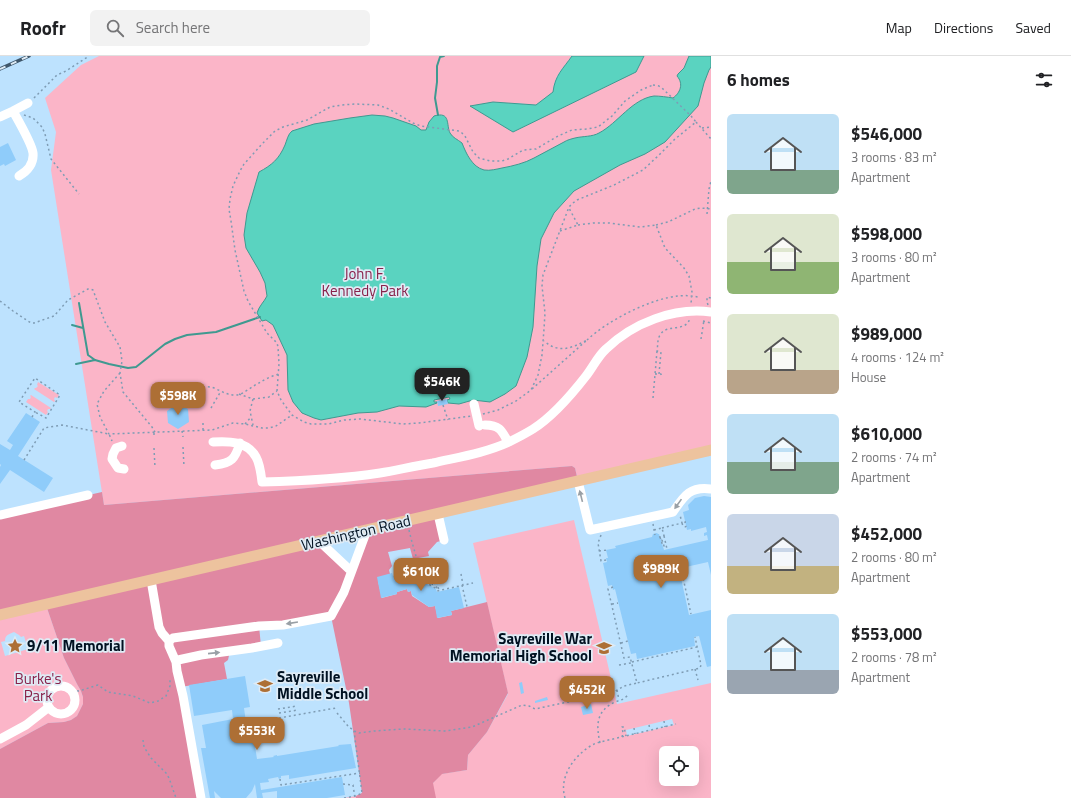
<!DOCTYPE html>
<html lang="en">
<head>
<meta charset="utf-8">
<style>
	:root { --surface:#fff; --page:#f2f2f2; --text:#202124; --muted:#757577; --line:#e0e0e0; --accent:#ad6f35 }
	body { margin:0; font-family:"Titillium Web",sans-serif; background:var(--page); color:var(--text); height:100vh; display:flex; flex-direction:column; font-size:15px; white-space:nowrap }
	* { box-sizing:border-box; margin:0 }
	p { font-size:13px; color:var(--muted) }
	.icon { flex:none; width:22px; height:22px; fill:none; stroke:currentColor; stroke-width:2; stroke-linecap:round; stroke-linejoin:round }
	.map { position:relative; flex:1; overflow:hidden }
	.sheet { display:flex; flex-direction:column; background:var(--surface); width:360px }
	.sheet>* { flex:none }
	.tools { position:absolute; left:659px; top:690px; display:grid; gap:8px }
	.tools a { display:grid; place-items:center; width:40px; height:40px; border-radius:6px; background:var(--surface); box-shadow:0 4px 16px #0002; font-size:20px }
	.price { position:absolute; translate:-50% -34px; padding:0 9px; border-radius:8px; background:var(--accent); color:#fff; font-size:13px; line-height:26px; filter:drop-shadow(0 1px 2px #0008) }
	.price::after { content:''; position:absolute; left:50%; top:24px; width:12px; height:9px; margin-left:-6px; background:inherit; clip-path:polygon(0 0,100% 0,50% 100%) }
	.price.on { background:#222; color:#fff }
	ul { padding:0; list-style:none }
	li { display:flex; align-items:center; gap:12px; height:100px; padding:0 16px }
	li span { display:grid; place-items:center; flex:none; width:112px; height:80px; border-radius:6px; color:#555 }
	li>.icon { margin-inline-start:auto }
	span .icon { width:48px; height:48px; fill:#fffc; stroke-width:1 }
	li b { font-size:17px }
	h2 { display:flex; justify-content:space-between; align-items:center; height:48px; padding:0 16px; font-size:17px }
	header { display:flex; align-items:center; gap:24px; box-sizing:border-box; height:56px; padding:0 20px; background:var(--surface); border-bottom:1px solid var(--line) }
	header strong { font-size:19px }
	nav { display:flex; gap:22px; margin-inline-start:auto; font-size:14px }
	.search { width:280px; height:36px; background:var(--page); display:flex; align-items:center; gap:10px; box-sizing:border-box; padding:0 14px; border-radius:6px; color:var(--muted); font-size:15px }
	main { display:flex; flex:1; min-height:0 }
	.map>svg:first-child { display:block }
	.green { fill:#fbb5c8; fill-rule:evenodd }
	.forest { fill:#e088a2; fill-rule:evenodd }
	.water { fill:#5ad3c0; stroke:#3f9990 }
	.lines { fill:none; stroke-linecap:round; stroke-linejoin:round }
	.stream { stroke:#3f9990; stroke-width:2 }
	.building { fill:#8fccfa }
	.path { stroke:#7e9cb4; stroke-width:1.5; stroke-dasharray:2 3; stroke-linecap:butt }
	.minor { stroke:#fff; stroke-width:9 }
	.major { stroke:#edc39e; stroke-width:11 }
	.rail-casing { stroke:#3f576b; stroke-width:3.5 }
	.rail { stroke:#dfebf5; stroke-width:2; stroke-dasharray:6; stroke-linecap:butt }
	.oneway { fill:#99a0a6 }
	.labels { text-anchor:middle; stroke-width:3.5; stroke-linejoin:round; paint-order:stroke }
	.park-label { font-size:15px; fill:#88214a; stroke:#dfebf5 }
	.street-label { font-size:15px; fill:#001121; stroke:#dfebf5 }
	.poi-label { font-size:15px; font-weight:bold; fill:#001121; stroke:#dfebf5; text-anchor:start }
</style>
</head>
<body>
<header>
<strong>Roofr</strong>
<div class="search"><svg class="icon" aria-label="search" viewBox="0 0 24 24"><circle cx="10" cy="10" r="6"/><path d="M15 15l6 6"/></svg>Search here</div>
<nav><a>Map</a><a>Directions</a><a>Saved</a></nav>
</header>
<main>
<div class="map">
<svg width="711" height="742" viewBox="0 0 711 742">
	<rect width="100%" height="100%" fill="#bde2fe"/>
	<path class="green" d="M99 0H572C563 13 554 19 553 36L536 49 515 47 471 50 513 76 636 16 644 0H711V394L578 425 575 412 572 410 104 449 51 114 56 76 45 42 81 9Z
		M38 326 59 339 57 342 55 341 54 343 55 345 54 346 34 333 35 332H36L38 330 37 329Z
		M31 339 51 352 50 353H48L47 355 48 356 46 359 26 346 28 343H30L31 341 30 340Z
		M574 464 617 648 711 627V742H344L356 740 362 737 433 727 441 718 467 714 468 699 487 676 508 638 473 487ZM672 663 674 669 627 680 626 674ZM666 697H692V723H666Z
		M46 549 64 602 77 628 81 635 83 641V648L77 660 71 664 64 666 48 667 0 693V559ZM14 576 19 579 21 581 24 580 28 593 5 600 1 586 5 585C5 579 9 578 14 576Z"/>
	<path class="forest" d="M572 410 575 412 578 425 438 458 444 484 437 486 428 496 429 500 413 503 410 492 388 496 392 510 389 514 390 518 385 522 378 525 382 542 397 538V536L407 533 408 536 411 535 412 540 429 551 435 550 438 562 452 559 451 555 487 546 508 637 487 676 468 699 467 714 442 718 433 727 436 742H356V740L362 737 349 647 331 560 259 570 261 590 230 595 228 604 224 607 227 623 181 631 201 742H0V693L48 667 64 666 71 664 77 660 83 648V641L81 635 77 628 64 602 46 549 0 559V459L102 436 104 449ZM366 474 351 515 320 485Z"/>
	<path class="water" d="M572 0H644L636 16 513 76 470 50 493 46 536 49 553 36C555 19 563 13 572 0Z
		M689 0H711V11L709 14 704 27 698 50 665 86 645 98 620 109 574 135 554 157 541 183 537 210 533 271 527 301 516 330 505 338 490 346 473 344 459 348 448 347 447 344 450 343 449 341 434 344V346H437V347L426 351 399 350 377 356 358 357 321 364 314 362 302 357 293 346 288 334 287 299 273 269 266 264 262 265 257 257C259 250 264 246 267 240L265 227 260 216 246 192 244 179 247 157 259 116C272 109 279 103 285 89 287 84 288 78 292 75L314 68 350 62 372 59 385 60 393 62 416 70 421 74H426L429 66 434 60C451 55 446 69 450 77 453 82 457 83 462 87 466 97 472 111 484 114 490 115 497 113 502 112 513 110 525 107 534 102 544 97 554 91 564 86 567 84 571 83 575 82 583 80 592 81 599 77 618 67 632 43 654 40 660 40 667 41 673 42 680 37 684 28 677 20L678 18 684 12Z"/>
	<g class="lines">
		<path class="stream" d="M438 59 435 42 437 26V10L440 1 444 0
			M79 247 88 299 95 304 109 308 128 312 136 311 165 288 175 283 187 279 216 276 260 261
			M72 269 83 272
			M76 308 95 304"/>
	</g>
	<path class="building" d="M8 87 16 104 5 110 4 108 0 110V91Z
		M447 343 448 348 438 350 437 345Z
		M177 348 188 353 189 366 178 373 168 367 167 355Z
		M26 357 40 366 18 400 53 422 44 436 10 414 0 428V411L1 409 0 408V388L10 394 13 389 7 385Z
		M704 440 711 441V519L708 506 677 513 679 522H681L689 559 711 554V610L707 611 699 580 694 581 695 590 637 603 636 597 631 598 615 533 613 534 612 529 608 530 603 507 607 506 606 502H608L606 494 616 492 615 490 652 481 653 478 657 477 658 478H659L664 494 708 484 707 479 704 480V477L707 476 706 471 691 475V473L687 474 683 456 689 454 688 449 695 442Z
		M419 511 423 527H425L436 533 437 536 459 531 464 552 451 555 452 559 437 562 435 550 429 551 412 539 411 535 408 536 407 533 397 536V538L381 542 377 521 392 517 393 520 403 518V515Z
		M245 620 250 651 244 652 248 681 250 685 254 684 257 703 274 701 273 700 277 699V700L339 690 338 689 351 688 356 712 289 723V719L281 720V722L279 723 278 721 268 723 269 726 260 727 261 734 342 721 345 739 327 742H277V735L262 737 263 742H257L255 728 252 735 246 742H221L214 735 215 742H210L201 692H206L202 669 233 663 232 654 194 660 189 629Z
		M522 626 524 637 521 638 519 627Z
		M547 641 548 644 535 647V645Z
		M591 648 593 657 583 659 581 651Z"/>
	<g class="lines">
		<path class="path" d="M653 29 659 30 662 32 691 60 696 66 675 83 659 99 643 114 614 129 577 144 573 147 569 151 543 219 542 230 545 257 544 273 542 299 538 319 531 334 516 345 498 354 479 359 419 367 403 368 360 363 344 364 328 368H311L304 366 292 359 281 344 277 335 279 308 278 291 277 287 267 277 248 245 244 235 235 194 231 165 229 153 230 143 233 130 240 115 244 108 263 87 275 75 283 71 307 64 330 51 342 49 356 48 378 49 389 53 413 67 421 70 459 75 462 77 465 80 473 96 479 102 490 105H502L508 103 523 94 536 93 558 80 572 74 587 73 598 71 612 60 625 45 641 34Z
			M34 42 57 19 66 15 89 0
			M24 59 33 62 42 71 45 78 51 103 79 138
			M696 66 711 83
			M702 72 711 71
			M707 158 709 133 711 125
			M578 169 593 167H609L640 171 656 169 665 192 684 212 689 220 692 236 691 248
			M656 169 668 166 695 153 701 152 711 153
			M560 175 578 169 569 152
			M0 245 13 255 31 267H34L54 260 68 244 88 233H90L93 234 105 266 120 291 122 305 120 317 123 336 152 371 155 376
			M708 249 707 246V241L711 242
			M703 265 711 267
			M701 283 704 264
			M587 284C607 265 651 242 679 240 686 239 692 240 698 241
			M120 317 104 335 97 348 100 361 109 378 212 374 233 367 245 368 262 372H269L276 370 292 359
			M655 318H661L662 320
			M659 318 661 296 657 295C658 290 657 284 660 279 667 267 686 277 690 262
			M532 333 587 284C572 292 559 298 544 285
			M239 338 253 343 250 355 253 369
			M653 342 657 295
			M253 343 269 341 277 335
			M179 349C189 340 201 325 216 333 223 336 230 340 237 339 244 338 252 330 259 327 265 323 272 320 279 318
			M443 349 448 364
			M211 352 221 335
			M32 361 35 356 19 346 35 322 60 339 46 362 35 356
			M245 368 251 361
			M203 374V366
			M182 375 183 381
			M154 377V382
			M183 391 184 411
			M154 392 155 412
			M24 404 44 372 62 369 109 378 112 385
			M686 466H685L686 471
			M682 467 683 470 686 471
			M653 468 655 479
			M662 472 682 467 680 459
			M409 474C413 492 419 508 423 526L430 525 436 528 437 535 473 527
			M654 474 662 472 664 480 659 481
			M601 479 598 487 601 505 606 504
			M664 480 667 493
			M660 481 663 490H664L662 484 664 483
			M599 495 607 494
			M420 518 433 515
			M461 518 463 529
			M678 518 682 517 691 558
			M423 524 431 523 437 526 439 535
			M425 526 437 533
			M432 529 437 520
			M462 529 467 551
			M613 531 608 533 624 602 630 601 637 627 700 612 701 609 695 581
			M612 548 618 547
			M621 587 628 585
			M632 606 697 591
			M619 609 631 607
			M695 613 698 624
			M617 634 619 644
			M72 635H79L98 629 108 636 133 640 150 647 158 645 166 640 170 630V624
			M278 653 297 650
			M279 657 298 654
			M337 657 348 670 354 675 359 677 374 675 403 673 446 675 472 671 522 649 529 650 535 653 614 636 624 630 637 627
			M279 662 336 652
			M664 665 665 671
			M649 669 650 674
			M634 672 635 678
			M622 681 623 677 622 671H624L626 680
			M143 684 144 691 151 702 166 717 169 722 176 742
			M600 687C596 669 596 655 615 646 617 645 619 645 621 644 624 643 627 640 629 638
			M280 723 281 729 360 717
			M343 728 353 729 355 742
			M344 742 356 740 362 737 354 675
			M565 742C558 719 577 696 596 687L676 668"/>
		<path class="minor" d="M13 55 28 47
			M0 61 13 55C18 64 32 88 33 97 34 107 28 115 19 120
			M474 348 479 370
			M485 369C500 369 502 375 508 386
			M213 386C229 385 247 385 256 401 260 408 261 418 262 426 301 425 341 423 380 417 397 414 415 410 433 407 459 401 485 397 509 386 517 382 525 378 533 373 552 361 572 338 586 320 593 311 598 300 606 293 633 267 674 251 711 256
			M122 390 116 392 113 398 112 403 118 412 124 413
			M215 409C232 407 235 403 240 387
			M578 425 590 474 673 456C684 440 690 430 711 433
			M438 458 444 484
			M0 459 88 439
			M319 485 351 515
			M151 524 159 571 162 577 169 585
			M176 606 178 604 201 599 252 592 278 587
			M47 644a14 14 0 1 1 28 0a14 14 0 1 1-28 0Z
			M0 683 26 669 49 651
			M201 742 183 640 177 615 176 606 169 590V585L173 582 259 570 283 569 331 560 344 536 367 474"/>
		<path class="major" d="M0 559 711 394"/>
		<g class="rail-casing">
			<path id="rail" d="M0 13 29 0"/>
		</g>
		<use href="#rail" class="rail"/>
	</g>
	<defs><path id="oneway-solid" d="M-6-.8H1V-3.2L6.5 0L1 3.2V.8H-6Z"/></defs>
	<g class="oneway">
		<use href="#oneway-solid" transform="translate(581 440) rotate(-104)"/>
		<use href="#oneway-solid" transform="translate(678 448) rotate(125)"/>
		<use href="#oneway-solid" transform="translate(292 567) rotate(171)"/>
		<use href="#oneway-solid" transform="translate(214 597) rotate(-6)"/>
	</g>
	<defs>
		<g id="sight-bare" transform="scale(1.2)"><path d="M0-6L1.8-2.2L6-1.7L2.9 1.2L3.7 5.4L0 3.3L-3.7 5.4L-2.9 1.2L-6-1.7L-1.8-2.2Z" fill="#ad6f35" stroke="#dfebf5" stroke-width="2.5" paint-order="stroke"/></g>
		<g id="school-bare" transform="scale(1.2)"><path d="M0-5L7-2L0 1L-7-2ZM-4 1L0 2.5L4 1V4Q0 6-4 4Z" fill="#ad6f35" stroke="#dfebf5" stroke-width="2.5" paint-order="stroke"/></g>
	</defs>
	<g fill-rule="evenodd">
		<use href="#sight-bare" x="15" y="590"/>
		<use href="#school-bare" x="604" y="592"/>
		<use href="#school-bare" x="265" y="630"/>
	</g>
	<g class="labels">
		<g class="park-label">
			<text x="365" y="223">John F.<tspan x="365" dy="17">Kennedy Park</tspan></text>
			<text x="38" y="628">Burke's<tspan x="38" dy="17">Park</tspan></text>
		</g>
		<g class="street-label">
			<text transform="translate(356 477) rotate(-13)" y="5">Washington Road</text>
		</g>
		<g class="poi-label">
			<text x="592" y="588" text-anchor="end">Sayreville War<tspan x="592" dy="17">Memorial High School</tspan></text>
			<text x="27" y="595">9/11 Memorial</text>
			<text x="277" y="626">Sayreville<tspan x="277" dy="17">Middle School</tspan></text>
		</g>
	</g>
</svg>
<div class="tools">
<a><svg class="icon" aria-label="locate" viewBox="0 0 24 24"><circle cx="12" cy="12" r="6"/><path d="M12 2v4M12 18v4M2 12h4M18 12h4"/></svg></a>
</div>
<b class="price on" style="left:442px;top:346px">$546K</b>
<b class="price" style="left:178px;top:360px">$598K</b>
<b class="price" style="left:661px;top:533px">$989K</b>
<b class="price" style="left:421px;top:536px">$610K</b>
<b class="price" style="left:587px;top:654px">$452K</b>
<b class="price" style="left:257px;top:695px">$553K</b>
</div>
<section class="sheet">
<h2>6 homes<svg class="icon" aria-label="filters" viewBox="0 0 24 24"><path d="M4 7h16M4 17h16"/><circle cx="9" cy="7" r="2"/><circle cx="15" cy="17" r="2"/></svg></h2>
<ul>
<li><span style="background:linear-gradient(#bfe0f5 70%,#7fa58c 0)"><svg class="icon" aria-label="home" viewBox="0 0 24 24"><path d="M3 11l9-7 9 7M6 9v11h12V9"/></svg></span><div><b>$546,000</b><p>3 rooms · 83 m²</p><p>Apartment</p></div></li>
<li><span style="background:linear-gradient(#dfe7d0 60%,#8fb573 0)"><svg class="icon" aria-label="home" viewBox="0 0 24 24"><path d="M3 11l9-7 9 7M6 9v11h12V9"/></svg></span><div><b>$598,000</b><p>3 rooms · 80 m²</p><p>Apartment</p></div></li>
<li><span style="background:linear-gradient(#dfe7d0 70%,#b9a48a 0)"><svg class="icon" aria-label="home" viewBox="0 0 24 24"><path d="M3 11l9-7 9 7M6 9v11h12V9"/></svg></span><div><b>$989,000</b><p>4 rooms · 124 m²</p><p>House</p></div></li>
<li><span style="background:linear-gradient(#bfe0f5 60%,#7fa58c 0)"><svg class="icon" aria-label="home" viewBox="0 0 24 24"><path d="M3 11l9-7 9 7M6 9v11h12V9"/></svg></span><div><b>$610,000</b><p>2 rooms · 74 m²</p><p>Apartment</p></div></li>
<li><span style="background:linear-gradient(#c9d6e8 65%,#c2b280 0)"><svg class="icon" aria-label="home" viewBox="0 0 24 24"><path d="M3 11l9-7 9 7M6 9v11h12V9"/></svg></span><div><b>$452,000</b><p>2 rooms · 80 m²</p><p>Apartment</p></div></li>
<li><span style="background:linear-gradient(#bfe0f5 70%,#9aa5b1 0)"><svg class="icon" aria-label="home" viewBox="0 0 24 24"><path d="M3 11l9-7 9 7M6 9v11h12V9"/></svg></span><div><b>$553,000</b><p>2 rooms · 78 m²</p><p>Apartment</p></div></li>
</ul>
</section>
</main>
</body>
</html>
